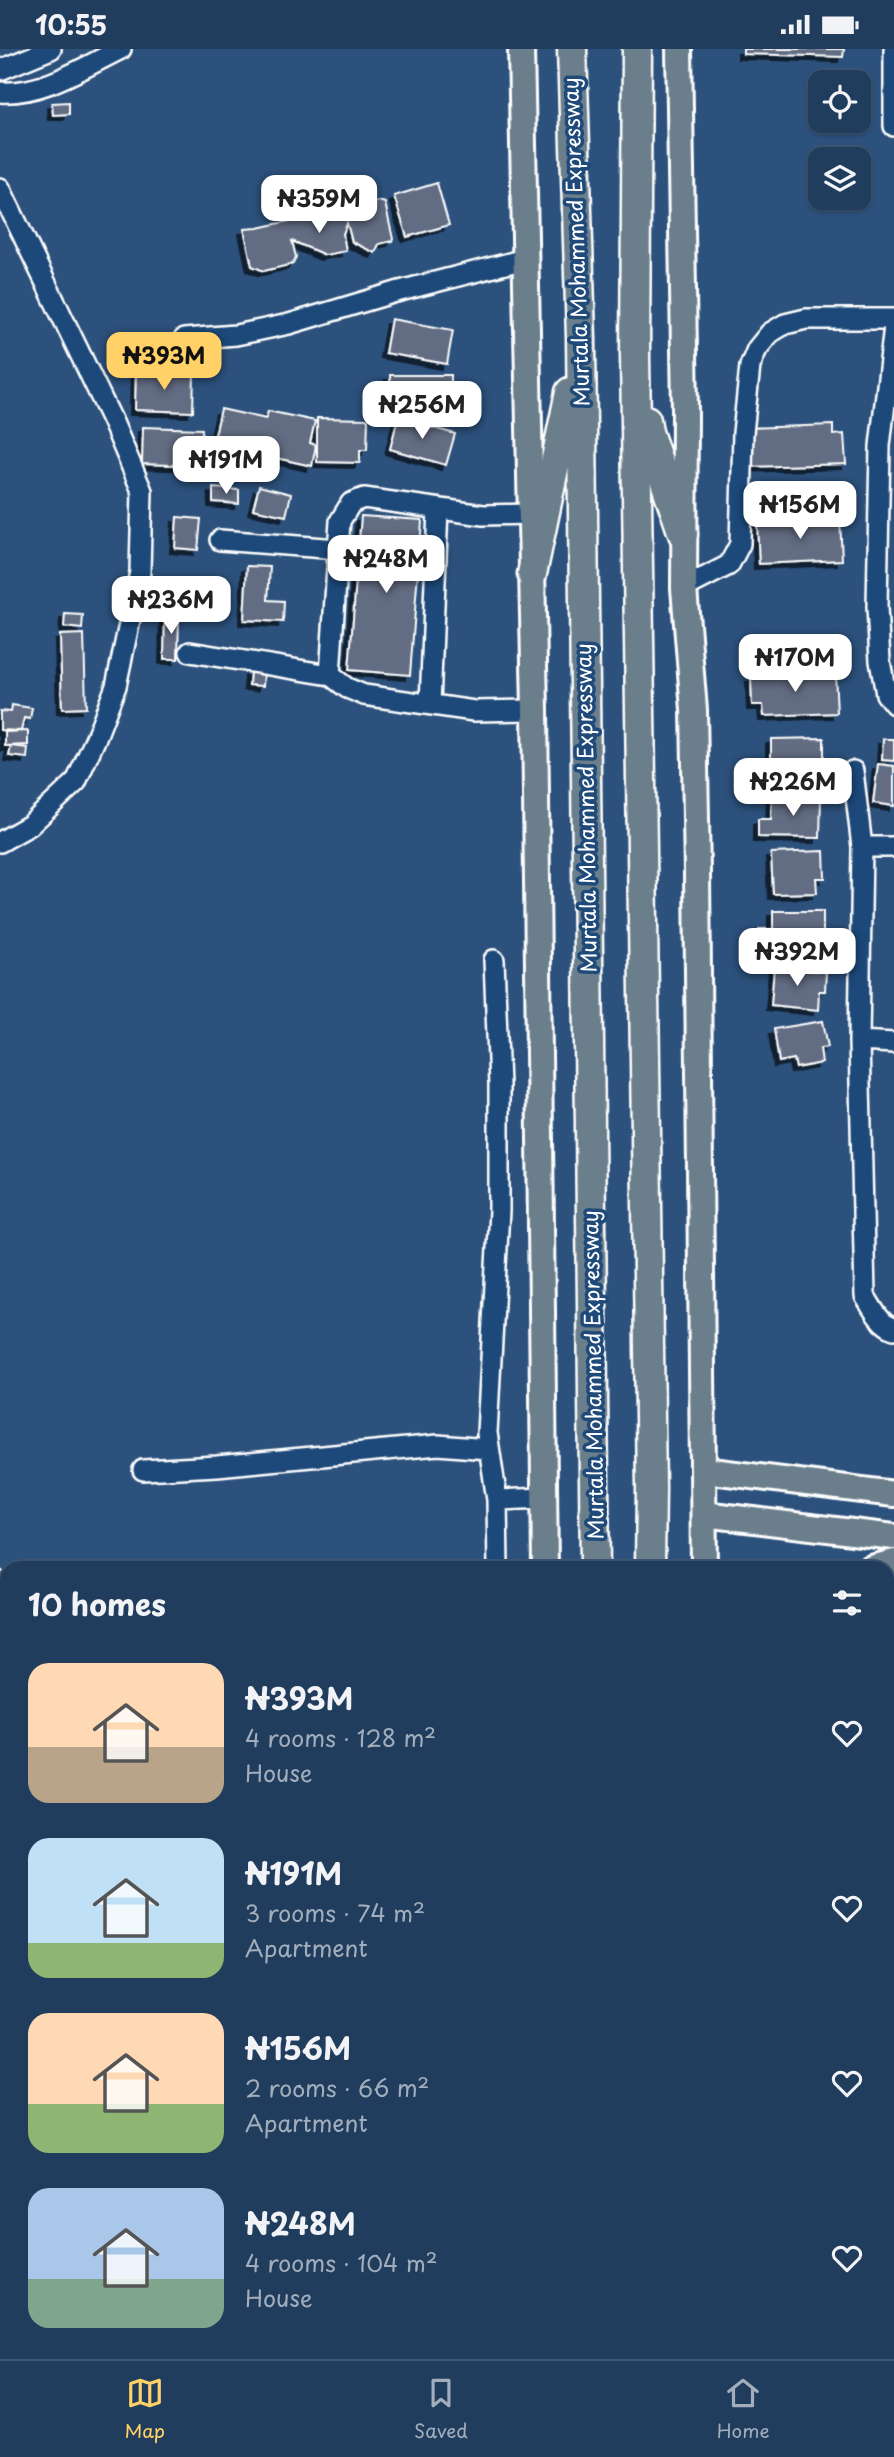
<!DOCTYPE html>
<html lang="en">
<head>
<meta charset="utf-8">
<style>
	:root { --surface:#213d5d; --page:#2d4866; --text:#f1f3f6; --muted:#a2aebc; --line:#3e5672; --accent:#ffd166 }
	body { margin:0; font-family:"Playpen Sans",sans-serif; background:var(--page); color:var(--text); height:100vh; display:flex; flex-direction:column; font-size:26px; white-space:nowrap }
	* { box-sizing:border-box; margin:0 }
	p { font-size:23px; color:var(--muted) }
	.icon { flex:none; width:38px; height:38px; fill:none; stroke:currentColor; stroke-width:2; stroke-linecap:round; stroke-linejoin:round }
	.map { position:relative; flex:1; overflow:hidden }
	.drawer { position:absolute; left:0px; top:1512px; width:894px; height:798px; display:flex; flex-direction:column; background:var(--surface); border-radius:21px 21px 0 0; box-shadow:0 2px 5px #0004,0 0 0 2px var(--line) }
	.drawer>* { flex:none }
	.tools { position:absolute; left:808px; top:21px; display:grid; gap:14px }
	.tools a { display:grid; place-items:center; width:63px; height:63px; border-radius:14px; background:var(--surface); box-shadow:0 2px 5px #0004,0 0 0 2px var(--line); font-size:35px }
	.price { position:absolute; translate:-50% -60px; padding:0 16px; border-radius:14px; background:#fff; color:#222; font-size:23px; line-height:46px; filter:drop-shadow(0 2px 4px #0008) }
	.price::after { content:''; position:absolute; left:50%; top:42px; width:21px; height:16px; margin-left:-10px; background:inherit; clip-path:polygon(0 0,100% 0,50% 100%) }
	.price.on { background:var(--accent); color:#111 }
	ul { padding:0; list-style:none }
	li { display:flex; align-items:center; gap:21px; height:175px; padding:0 28px }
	li span { display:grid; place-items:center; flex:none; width:196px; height:140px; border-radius:21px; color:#555 }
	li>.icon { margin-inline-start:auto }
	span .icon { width:84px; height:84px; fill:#fffc; stroke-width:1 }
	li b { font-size:30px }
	h2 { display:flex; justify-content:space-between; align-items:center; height:84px; padding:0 28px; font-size:30px }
	.status { display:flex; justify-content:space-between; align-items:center; height:49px; padding:0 35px; background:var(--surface); direction:ltr }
	.status svg { height:19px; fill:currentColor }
	.tab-bar { display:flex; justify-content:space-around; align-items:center; height:98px; border-top:2px solid var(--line); background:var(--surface); font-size:19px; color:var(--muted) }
	.tab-bar a { display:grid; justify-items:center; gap:4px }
	.tab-bar .on { color:var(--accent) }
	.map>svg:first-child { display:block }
	.building { fill:#626c82; stroke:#fff; stroke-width:2; filter:url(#shadow) }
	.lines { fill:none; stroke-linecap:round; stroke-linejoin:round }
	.minor-casing { stroke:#fff; stroke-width:24 }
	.major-casing { stroke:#fff; stroke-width:30 }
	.highway-casing { stroke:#fff; stroke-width:33 }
	.minor { stroke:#1f4a7a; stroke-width:19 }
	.major { stroke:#6b7e8b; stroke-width:24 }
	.highway { stroke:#6b7e8b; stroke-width:28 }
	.labels { text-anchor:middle; stroke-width:7; stroke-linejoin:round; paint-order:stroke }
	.street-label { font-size:21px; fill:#fff; stroke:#1f4a7a }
</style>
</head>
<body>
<div class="status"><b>10:55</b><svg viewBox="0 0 49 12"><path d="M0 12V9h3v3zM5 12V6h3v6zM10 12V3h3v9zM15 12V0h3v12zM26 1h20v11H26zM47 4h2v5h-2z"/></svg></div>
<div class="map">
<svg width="894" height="2310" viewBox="0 0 894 2310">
	<defs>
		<filter id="shadow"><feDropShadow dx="-5" dy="5" stdDeviation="0" flood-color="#0009"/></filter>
	</defs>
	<rect width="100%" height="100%" fill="#2c517c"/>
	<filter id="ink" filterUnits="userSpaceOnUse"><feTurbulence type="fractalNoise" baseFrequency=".0143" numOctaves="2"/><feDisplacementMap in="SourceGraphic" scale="14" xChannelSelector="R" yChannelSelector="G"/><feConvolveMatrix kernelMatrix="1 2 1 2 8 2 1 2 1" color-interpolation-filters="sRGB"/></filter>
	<g filter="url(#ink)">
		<path class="building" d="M743 0H844L843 8 743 5Z
			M69 53V65L53 66 52 54Z
			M437 134 449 176 407 188 394 147Z
			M379 152 385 154 393 190 392 192 379 195 375 204 352 193 347 174 343 185 346 202 325 206 292 192 296 208 293 215 264 222 252 217 244 180 258 179Z
			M391 270 453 281 447 315 385 304Z
			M136 322 194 324 193 363 135 361Z
			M390 326H451V357H390Z
			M221 360 266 370 268 362 315 372 310 394 316 396 312 417 213 395Z
			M317 369 368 370 367 401H360V414L317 413Z
			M398 369 455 385 446 416 390 400Z
			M833 376V386L844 385 846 415 746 418 745 379Z
			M143 378 202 380 201 417 142 415Z
			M259 437 291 445 286 467 253 460Z
			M213 439 239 441V455L213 453Z
			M361 467 422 471 410 626 349 621Z
			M177 468 201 470 198 501 175 499Z
			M840 469 842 511 759 515 757 473Z
			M247 517 270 518 268 551 284 552 283 573 244 571Z
			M165 564 179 565 178 610H164Z
			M65 565 83 566 82 580 64 578Z
			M84 585 86 659 62 660 60 586Z
			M250 622 264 623 263 637 249 636Z
			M835 624 837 664 764 667 763 656H752L751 628Z
			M12 656 32 659 30 670 24 669 21 682 0 681V662L11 663Z
			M28 682V696L5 697V683Z
			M824 689V713H811V730H781V724L758 725 757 712 771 711V690Z
			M883 690H894V712L882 711Z
			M11 697 28 699 27 709 9 707Z
			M878 715 894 717V757L873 754Z
			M772 746 821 748 820 789 758 788V770H771Z
			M824 802 825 829H816L817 844 773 845 771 804Z
			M773 862H823V904H759V880H773Z
			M774 918 826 923 825 942H819L818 961 771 956Z
			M823 972 828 998 820 999 822 1014 796 1019 794 1010 779 1013 774 980Z
			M0 1520 7 1527V1575L0 1569Z
			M7 1636V1683L0 1677V1643Z
			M7 1821V1847L0 1845Z
			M7 1901V1933L0 1930V1918Z
			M166 2303H197V2310H165Z"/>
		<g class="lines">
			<g class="minor-casing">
				<path id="minor" d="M894 0V77
					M0 21 51 0
					M0 43C42 46 84 18 121 0
					M0 139 112 371 142 442 140 523 116 637 95 691 76 733 30 776 0 793
					M894 277 880 397 877 558 880 612 886 645 894 655
					M184 290 236 286 289 275 396 243 525 210
					M530 465 483 466 364 449 351 454 340 472 330 626 347 639 364 646 474 662 535 661
					M220 491 338 500
					M684 539 729 516 740 495 743 384 750 317 757 300 770 284 785 275 806 270H894
					M190 603 330 626
					M430 655 438 460
					M853 722 862 798 859 992 865 1247C873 1260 880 1275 894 1280
					M862 798H894
					M494 911 499 1036V1162L487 1384 497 1451 498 1519
					M859 992 894 994
					M143 1421 217 1417 438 1396 488 1400
					M497 1451 546 1449
					M0 1578 7 1585
					M0 1733 7 1735
					M0 1872 7 1874
					M0 1969 7 1971
					M891 2144 894 2141
					M273 2310 274 2303"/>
			</g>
			<g class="major-casing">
				<path id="major" d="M521 0 535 661 545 1519
					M679 0 685 361 684 539 694 661 697 824 704 1519
					M704 1421 894 1445
					M704 1465 894 1488
					M871 1519 894 1513
					M468 2310 470 2303
					M627 2310 629 2303"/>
			</g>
			<g class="highway-casing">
				<path id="highway" d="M572 0 581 289 595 1519
					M637 0 635 306 651 1439 650 1519
					M646 371 648 383 683 485
					M532 525 570 343
					M515 2310 517 2303
					M566 2310 567 2303"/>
			</g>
			<use href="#minor" class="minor"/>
			<use href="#major" class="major"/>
			<use href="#highway" class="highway"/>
		</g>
	</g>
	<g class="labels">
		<g class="street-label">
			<text transform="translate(577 193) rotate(-92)" y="7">Murtala Mohammed Expressway</text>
			<text transform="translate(587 759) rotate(-91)" y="7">Murtala Mohammed Expressway</text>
			<text transform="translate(594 1326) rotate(-91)" y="7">Murtala Mohammed Expressway</text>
		</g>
	</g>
</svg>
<div class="tools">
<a><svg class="icon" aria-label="locate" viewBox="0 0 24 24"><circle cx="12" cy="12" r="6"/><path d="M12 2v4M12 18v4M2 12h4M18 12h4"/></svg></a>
<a><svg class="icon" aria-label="layers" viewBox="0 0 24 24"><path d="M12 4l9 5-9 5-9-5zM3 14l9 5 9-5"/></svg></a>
</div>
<b class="price" style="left:319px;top:186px">₦359M</b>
<b class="price on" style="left:164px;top:343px">₦393M</b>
<b class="price" style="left:422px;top:392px">₦256M</b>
<b class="price" style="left:226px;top:447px">₦191M</b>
<b class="price" style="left:800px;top:492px">₦156M</b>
<b class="price" style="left:386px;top:546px">₦248M</b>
<b class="price" style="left:171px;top:587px">₦236M</b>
<b class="price" style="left:795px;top:645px">₦170M</b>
<b class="price" style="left:793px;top:769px">₦226M</b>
<b class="price" style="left:797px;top:939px">₦392M</b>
<section class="drawer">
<h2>10 homes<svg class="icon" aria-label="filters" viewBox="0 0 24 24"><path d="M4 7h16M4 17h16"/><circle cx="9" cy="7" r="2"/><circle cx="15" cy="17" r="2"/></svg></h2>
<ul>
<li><span style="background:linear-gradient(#ffd9b3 60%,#b9a48a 0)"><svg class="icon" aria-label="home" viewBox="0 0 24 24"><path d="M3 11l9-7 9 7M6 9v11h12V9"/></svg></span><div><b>₦393M</b><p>4 rooms · 128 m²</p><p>House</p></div><svg class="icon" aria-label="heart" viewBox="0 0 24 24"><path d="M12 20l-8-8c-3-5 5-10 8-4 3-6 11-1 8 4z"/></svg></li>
<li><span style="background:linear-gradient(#bfe0f5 75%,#8fb573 0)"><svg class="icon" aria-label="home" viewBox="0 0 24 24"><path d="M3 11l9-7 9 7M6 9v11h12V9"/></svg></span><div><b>₦191M</b><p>3 rooms · 74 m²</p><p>Apartment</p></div><svg class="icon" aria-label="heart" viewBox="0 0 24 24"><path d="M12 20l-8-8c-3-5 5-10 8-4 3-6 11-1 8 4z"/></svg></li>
<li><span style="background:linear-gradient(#ffd9b3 65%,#8fb573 0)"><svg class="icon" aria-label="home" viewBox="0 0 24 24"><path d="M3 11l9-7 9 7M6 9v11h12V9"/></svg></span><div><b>₦156M</b><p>2 rooms · 66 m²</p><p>Apartment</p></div><svg class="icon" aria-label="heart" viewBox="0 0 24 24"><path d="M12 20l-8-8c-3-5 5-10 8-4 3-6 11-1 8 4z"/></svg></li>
<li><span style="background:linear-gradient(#a9c7e8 65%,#7fa58c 0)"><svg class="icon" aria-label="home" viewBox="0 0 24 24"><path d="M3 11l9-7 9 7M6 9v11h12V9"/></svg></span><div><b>₦248M</b><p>4 rooms · 104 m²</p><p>House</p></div><svg class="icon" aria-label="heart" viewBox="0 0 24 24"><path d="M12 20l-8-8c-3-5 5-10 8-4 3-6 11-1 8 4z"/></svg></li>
</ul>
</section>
</div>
<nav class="tab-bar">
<a class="on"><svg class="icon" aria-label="map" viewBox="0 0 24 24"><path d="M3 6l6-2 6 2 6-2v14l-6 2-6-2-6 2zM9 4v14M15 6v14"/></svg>Map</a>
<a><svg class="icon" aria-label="saved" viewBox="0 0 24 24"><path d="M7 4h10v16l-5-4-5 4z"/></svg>Saved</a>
<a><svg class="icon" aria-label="home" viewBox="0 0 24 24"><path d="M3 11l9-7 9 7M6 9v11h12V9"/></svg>Home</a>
</nav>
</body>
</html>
